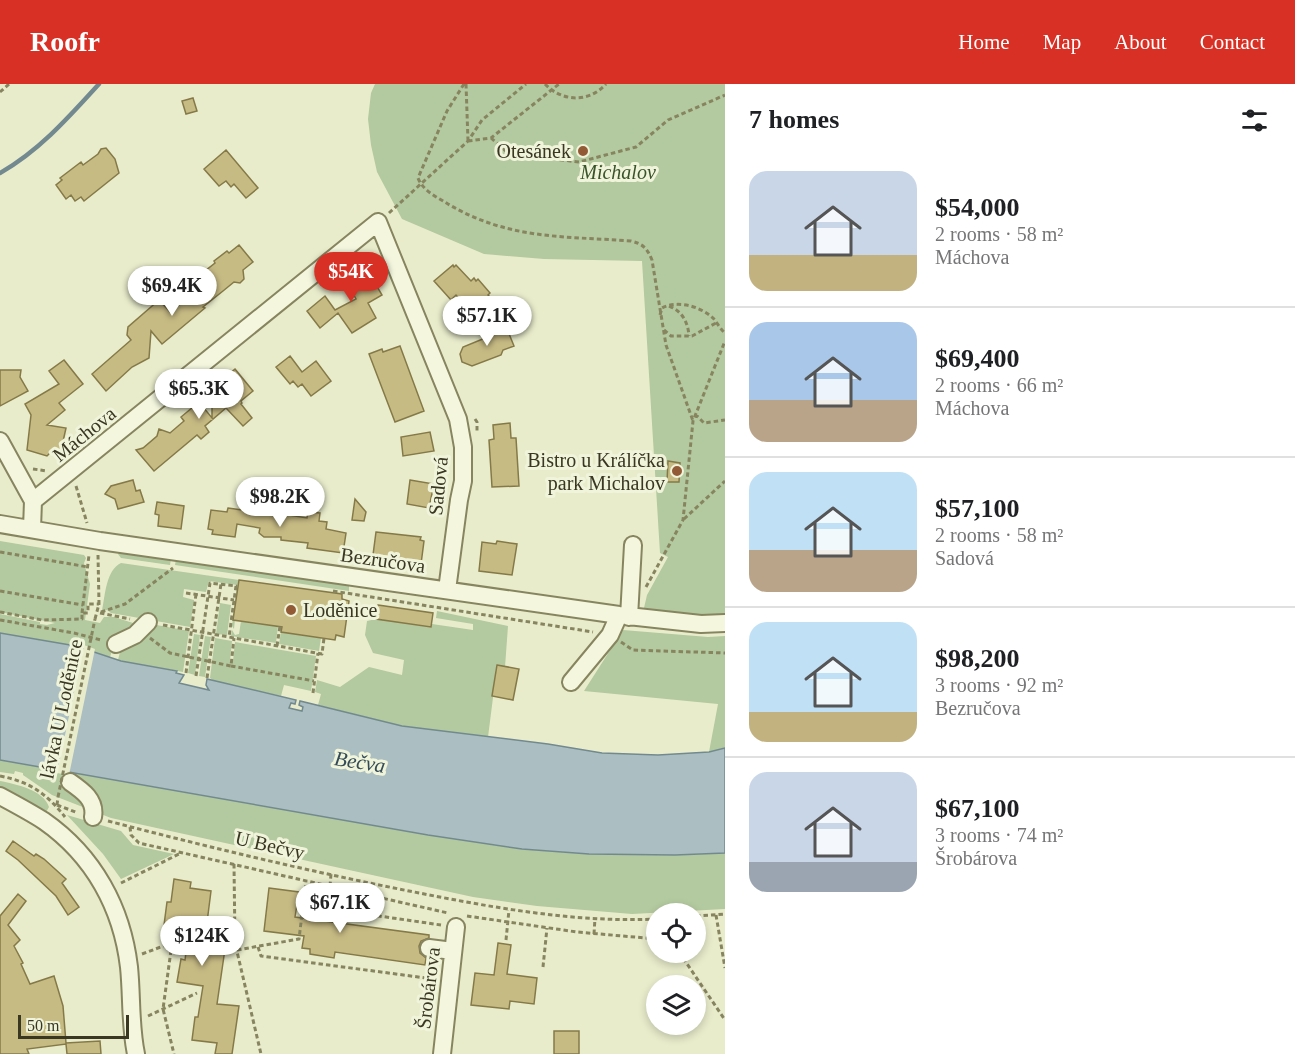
<!DOCTYPE html>
<html lang="en">
<head>
<meta charset="utf-8">
<style>
	:root { --surface:#fff; --page:#f2f2f2; --text:#202124; --muted:#757577; --line:#e0e0e0; --accent:#d93025 }
	body { margin:0; font-family:"Times New Roman",serif; background:var(--page); color:var(--text); height:100vh; display:flex; flex-direction:column; font-size:22px; white-space:nowrap }
	* { box-sizing:border-box; margin:0 }
	p { font-size:20px; color:var(--muted) }
	.icon { flex:none; width:33px; height:33px; fill:none; stroke:currentColor; stroke-width:2; stroke-linecap:round; stroke-linejoin:round }
	.map { position:relative; flex:1; overflow:hidden }
	.panel { display:flex; flex-direction:column; background:var(--surface); width:570px }
	.panel>* { flex:none }
	.buttons { position:absolute; left:646px; top:819px; display:grid; gap:12px }
	.buttons a { display:grid; place-items:center; width:60px; height:60px; border-radius:50%; background:var(--surface); box-shadow:0 3px 9px #0003; font-size:30px }
	.scale { position:absolute; left:18px; bottom:15px; width:111px; box-sizing:border-box; padding-left:6px; border:3px solid #393722; border-top:0; font-size:16px; line-height:21px; white-space:nowrap; color:#393722; -webkit-text-stroke:4px #f0f4da; paint-order:stroke }
	.price { position:absolute; translate:-50% -51px; padding:0 14px; border-radius:21px; background:#fff; color:#222; font-size:20px; line-height:39px; filter:drop-shadow(0 2px 3px #0008) }
	.price::after { content:''; position:absolute; left:50%; top:36px; width:18px; height:14px; margin-left:-9px; background:inherit; clip-path:polygon(0 0,100% 0,50% 100%) }
	.price.current { background:var(--accent); color:#fff }
	ul { padding:0; list-style:none }
	li { display:flex; align-items:center; gap:18px; height:150px; padding:0 24px }
	li+li { border-top:2px solid var(--line) }
	li span { display:grid; place-items:center; flex:none; width:168px; height:120px; border-radius:18px; color:#555 }
	li>.icon { margin-inline-start:auto }
	span .icon { width:72px; height:72px; fill:#fffc; stroke-width:1 }
	li b { font-size:26px }
	h2 { display:flex; justify-content:space-between; align-items:center; height:72px; padding:0 24px; font-size:26px }
	header { display:flex; align-items:center; gap:36px; box-sizing:border-box; height:84px; padding:0 30px; background:var(--accent); color:#fff }
	header strong { font-size:28px }
	nav { display:flex; gap:33px; margin-inline-start:auto; font-size:21px }
	main { display:flex; flex:1; min-height:0 }
	.map>svg:first-child { display:block }
	.green { fill:#b3c99f }
	.water { fill:#abbec1; stroke:#728a8f; stroke-width:1.5 }
	.pier { fill:#e8eccb }
	.lines { fill:none; stroke-linecap:round; stroke-linejoin:round }
	.stream { stroke:#728a8f; stroke-width:4.5 }
	.building { fill:#c7bb84; stroke:#857948; stroke-width:1.5 }
	.minor-casing { stroke:#878560; stroke-width:20 }
	.path { stroke:#878560; stroke-width:3; stroke-dasharray:4.5 3; stroke-linecap:butt }
	.minor { stroke:#f4f7de; stroke-width:16 }
	.path-bridge { stroke:#878560; stroke-width:3; stroke-dasharray:4.5 3; stroke-linecap:butt }
	.poi-dot { fill:#925b35; stroke:#f0f4da; stroke-width:2 }
	.labels { text-anchor:middle; stroke-width:6; stroke-linejoin:round; paint-order:stroke }
	.poi-label { font-size:20px; fill:#393722; stroke:#f0f4da; text-anchor:end }
	.park-label { font-size:20px; font-style:italic; fill:#38542b; stroke:#f0f4da }
	.street-label { font-size:20px; fill:#393722; stroke:#f0f4da }
	.water-label { font-size:21px; font-style:italic; fill:#334b58; stroke:#f0f4da }
</style>
</head>
<body>
<header>
<strong>Roofr</strong>
<nav><a>Home</a><a>Map</a><a>About</a><a>Contact</a></nav>
</header>
<main>
<div class="map">
<svg width="725" height="970" viewBox="0 0 725 970">
	<rect width="100%" height="100%" fill="#e8eccb"/>
	<path class="green" d="M375 0H725V534L647 529 644 524 647 511 668 473 660 469 642 177 544 175 484 170 402 135 377 88 371 61 368 35 371 9Z
		M0 457 84 471 86 474 84 479 90 500 85 536 100 539 104 533H114L133 539 135 537 189 547 183 588 121 577 118 576 120 568 113 564 110 573 76 562 0 549V530L40 538V540L47 541 55 539 0 528Z
		M119 467 171 475 170 481 121 474 118 470Z
		M176 475 349 500V507L175 481Z
		M121 479 239 496 234 545 232 542 237 501 209 497 206 508 184 505 183 513 194 516 190 543 111 529 107 526 102 527C105 512 106 486 121 479Z
		M220 519 231 521 227 551 216 550Z
		M437 527 508 542 505 583 497 582 488 653 402 642 318 621 321 610 315 608 317 596 340 603 369 583 402 591 404 576 373 569 365 551 367 537 376 535 431 543 432 540 473 546V540L436 534Z
		M241 537 278 542 276 559 231 552 232 546 235 551 239 550Z
		M623 546 708 553 725 552V664L709 668 718 620 584 607Z
		M281 548 321 554 319 567 279 560Z
		M194 550 200 551 195 591 188 589Z
		M205 552 211 553 205 593 199 592Z
		M215 554 232 557 230 577H233L235 558 316 572 311 607 284 601 281 612 214 597 210 594Z
		M0 676 428 751 522 765 589 770 675 771 725 769V825L632 830 537 822 473 813 111 734 52 711 23 691V689L15 687 14 690 0 688Z
		M0 697C15 700 44 706 49 723L45 730 0 704Z
		M67 731 121 747 133 761 174 770 121 795 103 770Z"/>
	<path class="water" d="M0 549 76 562 121 577 177 587 176 589 184 591 179 599 209 606 206 601 207 595 296 616 295 620 291 619 289 624 302 627 303 623 299 621 300 617 402 642 548 660 602 669 658 671 709 668 725 664V769L675 771 589 770 522 765 428 751 0 676Z"/>
	<path class="pier" d="M84 561 95 565 69 691 57 689Z"/>
	<g class="lines">
		<path class="stream" d="M0 89C39 67 69 33 99 0"/>
	</g>
	<path class="building" d="M193 14 197 27 186 30 182 17Z
		M106 64 115 75 119 89 84 117 81 113 75 117 71 111 66 115 56 101 62 96 60 94 81 78 83 81 98 70 101 65Z
		M226 66 258 104 246 114 234 100 231 103 226 97 219 102 204 85Z
		M239 161 253 178 243 186 244 195 240 199 234 198 223 207 203 223 205 224 162 260 151 247 149 274 132 283 106 307 92 290 131 256 127 251 128 243 159 216 170 228 211 195 205 187 215 179 214 177 227 167 229 169Z
		M453 181 454 183 456 181 471 197 474 194 476 197 478 195 490 209 488 211 490 213 472 229 456 211 451 216 434 197Z
		M369 182 375 192 372 194 382 211 368 219 376 234 352 249 338 229 320 244 307 227 325 212 335 226 356 215 346 197Z
		M505 240 514 262 503 266 501 271 472 282 462 278 460 270 463 263 490 252 487 246Z
		M400 262 424 327 395 338 369 270 382 265 383 268Z
		M290 272 302 288 316 277 331 297 311 312 302 300 298 303 293 297 290 300 276 283Z
		M64 276 83 300 59 319 65 326 47 341 66 344 60 371 50 369 47 372 27 366 31 331 25 320 59 300 49 287Z
		M235 285 253 307 241 317 242 319 241 320 252 334 243 342 226 324 205 342 209 348 201 355 197 351 154 387 136 366 143 364 157 352 159 345 170 349 184 337 181 333 199 318 212 334V304Z
		M0 286H21L20 293 28 307 0 322Z
		M510 339 511 354H516L519 402 492 403 489 356 494 355 493 341Z
		M430 348 434 367 403 372 401 353Z
		M668 377 680 379 679 398H667Z
		M133 396 136 407 140 406 144 418 118 425 115 415 105 410 111 402Z
		M410 396 434 400 429 424 407 420Z
		M355 415 366 428 364 437 352 436Z
		M157 418 184 422 181 445 158 442 159 431 155 430Z
		M228 424 256 428 257 426 307 434 308 428 320 429 319 437 327 438 326 445 346 449 343 469 307 464 308 459 281 456V453H264L259 449 260 444 237 440 235 453 212 450 213 446 208 445 211 426 227 428Z
		M376 448 421 453 420 456 424 457 421 480 377 474V472L373 471Z
		M497 457 517 460 512 491 479 487 482 458 496 460Z
		M239 496 342 510V515L349 517 344 553 336 551 335 556 281 548 282 543 233 536Z
		M378 521 433 529 431 543 376 535Z
		M497 581 519 585 513 616 492 612Z
		M13 757 34 772 36 770 44 775 66 795 62 799 79 823 68 831 56 812 18 776 6 767Z
		M174 795 191 798 190 804 211 807 204 862 225 865 217 920 239 922 232 970H215L217 959 192 956 195 933H198L203 902 177 898 181 875 185 876 189 844 164 841 167 818H171Z
		M269 804 299 808 295 833 429 851V854L421 857 419 862 420 869 426 874 425 881 335 868 334 874 310 870V865L302 864 304 852 264 847Z
		M18 810 26 817 8 841 20 856 14 862 23 879 21 880 30 900 54 892 63 922 66 959 100 957 101 970H67L66 960 27 965 29 970H0V832Z
		M498 859 511 861 507 890 537 894 534 920 510 917 509 925 471 921 475 889 494 891Z
		M554 947H579V970H554Z"/>
	<g class="lines">
		<g class="minor-casing">
			<path id="minor" d="M0 357 33 417
				M0 440 100 457 619 531 701 540 725 539
				M32 445 33 417 378 138 458 335 463 363V397L459 416 447 506
				M629 533 633 461
				M116 560 135 551 148 538
				M571 598 610 551 619 531
				M70 698C83 707 96 716 93 733
				M0 712C15 720 30 728 44 737 94 772 122 824 129 883 132 912 130 942 136 970
				M429 864 453 867
				M442 970 456 843"/>
		</g>
		<path class="path" d="M464 0 447 27 418 94C423 107 437 113 448 120 509 156 564 152 631 157 643 160 647 164 652 176L666 261 693 337
			M466 0 468 57
			M545 0C562 18 589 19 606 0
			M0 8 9 0
			M491 54 509 70 579 78 636 63 668 36 725 11
			M468 57 491 54 559 0
			M389 129 468 57 482 36 526 0
			M669 222C682 227 688 238 689 252
			M660 231 662 224C677 216 700 222 713 234 717 238 720 245 725 249
			M664 246 671 252H692L716 239
			M695 330 704 339 725 336
			M475 335 477 338V349
			M33 385 47 387
			M76 402 87 439
			M684 435 725 397
			M0 468 88 483
			M646 503 683 436 693 337 725 257
			M0 507 83 521
			M333 507 593 548
			M186 509 234 516
			M0 528 42 536 82 535V529H88V520H99
			M101 528 125 520 173 484
			M82 529 89 471
			M100 529 130 535
			M95 535 99 520 98 471
			M0 536 74 549 101 556
			M163 541 322 570 324 554
			M150 554 170 569 231 582 234 554
			M621 558 633 566 725 569
			M277 562 280 542
			M231 582 314 597
			M186 589 196 510
			M196 592 210 499 236 502 229 553
			M207 594 221 500
			M313 609 318 569
			M0 692C30 698 46 709 65 733
			M57 721 78 729
			M57 721 58 713
			M108 737C208 763 308 787 409 807 490 823 574 839 657 835
			M130 743 131 751 139 759 448 829
			M234 780 235 859 261 970
			M121 799 181 769
			M330 802 331 790
			M303 821 441 841
			M716 831 725 884
			M467 832 577 848 657 855
			M696 832 725 830
			M594 850 595 834
			M506 856 509 826
			M172 859 163 925 174 970
			M258 863 261 872 426 894 431 878
			M237 866 299 855 306 797
			M679 868 725 936
			M142 870 182 855 185 844
			M543 883 547 844
			M148 932 197 909"/>
		<use href="#minor" class="minor"/>
		<path class="path-bridge" d="M58 713 95 535"/>
	</g>
	<g class="poi-dot">
		<circle cx="583" cy="67" r="6"/>
		<circle cx="677" cy="387" r="6"/>
		<circle cx="291" cy="526" r="6"/>
	</g>
	<g class="labels">
		<g class="poi-label">
			<text x="571" y="74">Otesánek</text>
			<text x="665" y="383">Bistro u Králíčka<tspan x="665" dy="23">park Michalov</tspan></text>
			<text x="303" y="533" text-anchor="start">Loděnice</text>
		</g>
		<g class="park-label">
			<text x="618" y="95">Michalov</text>
		</g>
		<g class="street-label">
			<text transform="translate(84 350) rotate(-39)" y="7">Máchova</text>
			<text transform="translate(438 402) rotate(-84)" y="7">Sadová</text>
			<text transform="translate(383 476) rotate(8)" y="7">Bezručova</text>
			<text transform="translate(61 625) rotate(-78)" y="7">lávka U Loděnice</text>
			<text transform="translate(270 761) rotate(13)" y="7">U Bečvy</text>
			<text transform="translate(428 904) rotate(-83)" y="7">Šrobárova</text>
		</g>
		<g class="water-label">
			<text transform="translate(360 678) rotate(9)" y="7">Bečva</text>
		</g>
	</g>
</svg>
<div class="buttons">
<a><svg class="icon" aria-label="locate" viewBox="0 0 24 24"><circle cx="12" cy="12" r="6"/><path d="M12 2v4M12 18v4M2 12h4M18 12h4"/></svg></a>
<a><svg class="icon" aria-label="layers" viewBox="0 0 24 24"><path d="M12 4l9 5-9 5-9-5zM3 14l9 5 9-5"/></svg></a>
</div>
<div class="scale">50 m</div>
<b class="price current" style="left:351px;top:219px">$54K</b>
<b class="price" style="left:172px;top:233px">$69.4K</b>
<b class="price" style="left:487px;top:263px">$57.1K</b>
<b class="price" style="left:199px;top:336px">$65.3K</b>
<b class="price" style="left:280px;top:444px">$98.2K</b>
<b class="price" style="left:340px;top:850px">$67.1K</b>
<b class="price" style="left:202px;top:883px">$124K</b>
</div>
<section class="panel">
<h2>7 homes<svg class="icon" aria-label="filters" viewBox="0 0 24 24"><path d="M4 7h16M4 17h16"/><circle cx="9" cy="7" r="2"/><circle cx="15" cy="17" r="2"/></svg></h2>
<ul>
<li><span style="background:linear-gradient(#c9d6e8 70%,#c2b280 0)"><svg class="icon" aria-label="home" viewBox="0 0 24 24"><path d="M3 11l9-7 9 7M6 9v11h12V9"/></svg></span><div><b>$54,000</b><p>2 rooms · 58 m²</p><p>Máchova</p></div></li>
<li><span style="background:linear-gradient(#a9c7e8 65%,#b9a48a 0)"><svg class="icon" aria-label="home" viewBox="0 0 24 24"><path d="M3 11l9-7 9 7M6 9v11h12V9"/></svg></span><div><b>$69,400</b><p>2 rooms · 66 m²</p><p>Máchova</p></div></li>
<li><span style="background:linear-gradient(#bfe0f5 65%,#b9a48a 0)"><svg class="icon" aria-label="home" viewBox="0 0 24 24"><path d="M3 11l9-7 9 7M6 9v11h12V9"/></svg></span><div><b>$57,100</b><p>2 rooms · 58 m²</p><p>Sadová</p></div></li>
<li><span style="background:linear-gradient(#bfe0f5 75%,#c2b280 0)"><svg class="icon" aria-label="home" viewBox="0 0 24 24"><path d="M3 11l9-7 9 7M6 9v11h12V9"/></svg></span><div><b>$98,200</b><p>3 rooms · 92 m²</p><p>Bezručova</p></div></li>
<li><span style="background:linear-gradient(#c9d6e8 75%,#9aa5b1 0)"><svg class="icon" aria-label="home" viewBox="0 0 24 24"><path d="M3 11l9-7 9 7M6 9v11h12V9"/></svg></span><div><b>$67,100</b><p>3 rooms · 74 m²</p><p>Šrobárova</p></div></li>
</ul>
</section>
</main>
</body>
</html>
